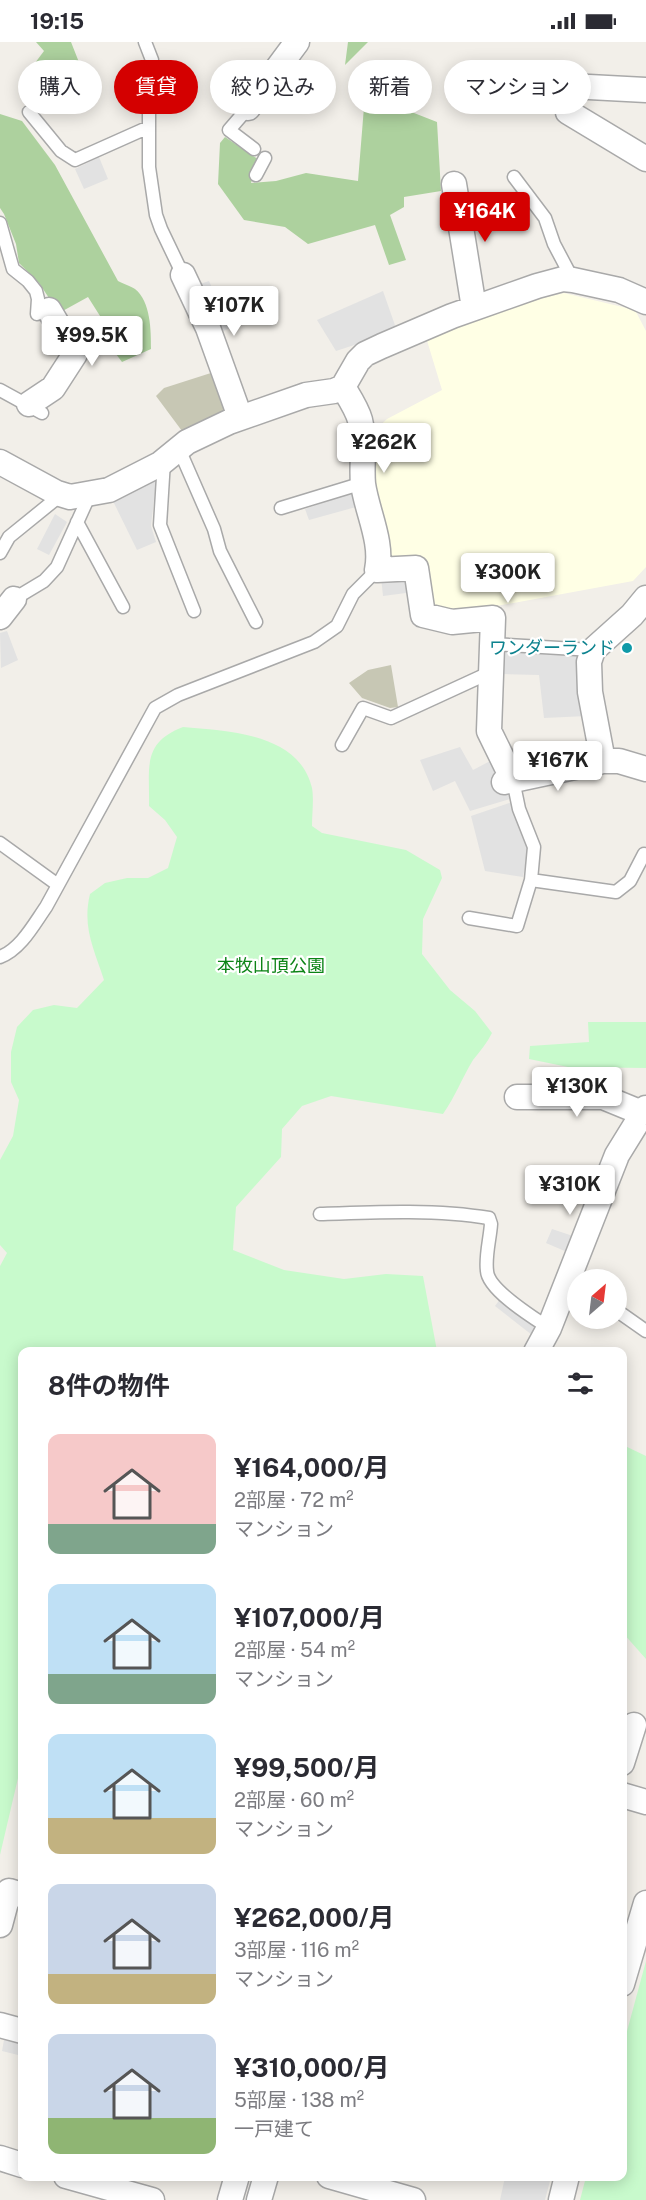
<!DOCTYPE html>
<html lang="ja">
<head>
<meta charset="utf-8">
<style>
	:root { --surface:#fff; --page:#f2f2f3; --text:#2b2b33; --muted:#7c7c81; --accent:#d40000 }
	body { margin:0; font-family:"Public Sans","Noto Sans JP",sans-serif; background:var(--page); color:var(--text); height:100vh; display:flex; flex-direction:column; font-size:22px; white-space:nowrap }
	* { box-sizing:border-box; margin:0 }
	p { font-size:20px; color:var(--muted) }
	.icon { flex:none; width:33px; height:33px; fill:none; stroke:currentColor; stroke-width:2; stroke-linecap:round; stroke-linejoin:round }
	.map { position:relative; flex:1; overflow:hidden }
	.panel { position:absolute; left:18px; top:1305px; width:609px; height:834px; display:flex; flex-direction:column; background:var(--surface); border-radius:12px; box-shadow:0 3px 15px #0003 }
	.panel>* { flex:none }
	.banner { position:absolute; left:18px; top:18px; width:610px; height:54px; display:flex; gap:12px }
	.needle { width:39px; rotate:28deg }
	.tools { position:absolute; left:567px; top:1227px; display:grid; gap:12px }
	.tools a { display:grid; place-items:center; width:60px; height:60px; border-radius:50%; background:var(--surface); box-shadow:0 3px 15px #0003; font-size:30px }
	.price { position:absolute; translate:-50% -51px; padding:0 14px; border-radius:6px; background:#fff; color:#222; font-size:20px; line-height:39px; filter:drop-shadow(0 2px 3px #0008) }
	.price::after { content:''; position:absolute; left:50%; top:36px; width:18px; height:14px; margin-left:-9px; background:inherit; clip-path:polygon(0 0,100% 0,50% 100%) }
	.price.selected { background:var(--accent); color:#fff }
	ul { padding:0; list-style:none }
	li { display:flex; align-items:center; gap:18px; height:150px; padding:0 30px }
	li span { display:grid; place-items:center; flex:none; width:168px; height:120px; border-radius:12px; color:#555 }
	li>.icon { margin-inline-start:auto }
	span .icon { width:72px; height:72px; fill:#fffc; stroke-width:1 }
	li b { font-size:26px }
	h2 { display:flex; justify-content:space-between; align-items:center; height:72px; padding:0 30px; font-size:26px }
	.chip { padding:0 21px; border-radius:27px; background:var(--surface); box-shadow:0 3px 15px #0003; font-size:21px; line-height:54px }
	.chip.selected { background:var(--accent); color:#fff }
	.status { display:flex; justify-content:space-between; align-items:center; height:42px; padding:0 30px; background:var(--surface); direction:ltr }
	.status svg { height:16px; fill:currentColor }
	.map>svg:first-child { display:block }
	.education { fill:#ffffe5 }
	.construction { fill:#c7c7b4 }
	.forest { fill:#add19e }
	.park { fill:#c8facc }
	.parking { fill:#e2e2e2 }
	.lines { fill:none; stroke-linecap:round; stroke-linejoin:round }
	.service-casing { stroke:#a9a9a9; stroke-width:15 }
	.minor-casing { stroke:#a9a9a9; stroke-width:27 }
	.service { stroke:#fff; stroke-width:12 }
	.minor { stroke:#fff; stroke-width:24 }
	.culture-dot { fill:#0f9aa8; stroke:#fff; stroke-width:2 }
	.labels { text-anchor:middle; stroke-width:4.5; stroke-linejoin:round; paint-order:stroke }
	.culture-label { font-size:18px; fill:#0d838f; stroke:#fff; text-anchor:end }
	.park-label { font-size:18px; fill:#0c8416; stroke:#fff }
</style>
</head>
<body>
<div class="status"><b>19:15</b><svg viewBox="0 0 49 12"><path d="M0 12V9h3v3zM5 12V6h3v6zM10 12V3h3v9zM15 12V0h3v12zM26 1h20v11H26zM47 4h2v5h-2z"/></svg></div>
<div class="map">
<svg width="646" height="2158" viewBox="0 0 646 2158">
	<rect width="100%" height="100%" fill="#f2efe9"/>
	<path class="education" d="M564 251 635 268 646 289V525L633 539 464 570 442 568 429 560 422 514 392 518 385 511 371 441 372 391 387 377 442 348 425 292 487 270Z"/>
	<path class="construction" d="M214 330 228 367 182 389 156 354 164 346Z
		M391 623 398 665 390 666 362 656 349 641 368 628Z"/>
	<path class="forest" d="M36 0H71L84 33 35 48 23 37 44 9Z
		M348 0H368L345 23Z
		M364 65 414 71 437 80 441 149 404 155V165L390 173 406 218 389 223 375 183 308 202 285 185 244 178 218 142 220 101 225 95 259 118 251 141 276 139 306 131 358 139Z
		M0 72 22 79 55 123 118 239C123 242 131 244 135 247 151 260 151 289 151 307L122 320 104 296 107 285 88 255 59 271 39 241 19 221 16 202 4 172 0 166Z"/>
	<path class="park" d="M183 685C228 689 299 691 312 746 314 757 312 772 312 784L322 791 406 808 440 828 442 836 423 877 422 912 450 948 475 969 492 991C487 1001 480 1009 473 1018 462 1036 455 1055 443 1072L331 1054 302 1064 282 1087 281 1115 236 1165 233 1208 284 1228 344 1237 386 1232 423 1234 437 1309 22 1310V1719L0 1813V1224L7 1211 0 1203V1118L13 1094 19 1058 11 1040V1010L17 985 33 968 54 963 77 966 104 938C94 907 82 885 90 852L105 841 127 836H148L168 826 177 795 165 778 149 764C150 727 141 701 183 685Z
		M588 980H646V1026L568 1025 529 1017 530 1004 589 1000Z
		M623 1403 646 1414V1617L623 1591Z
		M646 1919V2158H580L586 2135 622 2134 623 2004Z"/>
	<path class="parking" d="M99 115 108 137 84 147 75 127Z
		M209 239 230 286 217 292 197 243Z
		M383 249 397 289 336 309 317 278Z
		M157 431 151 484 156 500 137 508 111 455Z
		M354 450 356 465 309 478 305 467Z
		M55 472 67 480 49 513 37 507Z
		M406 532V551L383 554 381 535Z
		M7 589 18 618 1 626 0 591Z
		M499 608 580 613 587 674 544 676 539 633 501 632Z
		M460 705 473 728 494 717 510 757 470 769 455 739 433 749 420 718Z
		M512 760 528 807 523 835 485 829 471 774Z
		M552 1187 573 1194 567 1210 546 1201Z
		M500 1257 537 1287 532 1293 495 1264Z
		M4 1998 22 2002V2014L2 2009Z
		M505 2135H551L545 2158H500Z"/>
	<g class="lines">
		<g class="service-casing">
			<path id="service" d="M145 0 152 18 149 56V125L156 173 161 187 183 233
				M248 66 229 88 254 107
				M29 70 61 109 75 118 149 85
				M256 133 265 116
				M514 135 545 176 554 202 573 238
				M0 181 13 227 28 239 36 249 38 257 37 272
				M0 348 42 371
				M179 407 214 487 220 509 256 580
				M164 419 160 483 194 569
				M281 466 363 441
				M77 480 123 565
				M0 511 9 495 62 452
				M14 557 44 539 57 525 90 452
				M492 602 593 608
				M342 703 363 666 391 676 491 630
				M0 801 58 843
				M531 838 616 850 630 839 644 812
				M469 876 517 884 531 838 534 805 519 767 513 738
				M0 915C21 907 34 882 46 865L155 666 178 653 314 600 337 584 353 552 377 528
				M320 1172C373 1170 437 1167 489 1176L491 1182C490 1197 485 1214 487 1229 488 1248 534 1276 549 1286
				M616 1268 646 1289"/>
		</g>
		<g class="minor-casing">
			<path id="minor" d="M646 48 570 44 568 70 646 117
				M248 66 297 0
				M454 142 474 266
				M183 233 208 286 240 375
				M343 345C349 355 357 367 360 378 366 400 361 420 363 442 367 470 383 500 377 528L416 526 423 573 452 580 493 576 489 689 513 738
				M29 362 53 346 75 312 49 268
				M0 420 57 451 70 455 109 448 160 422 187 400 229 380 306 353 334 349 343 345 358 319 365 312 382 304 452 274 537 244 563 237 573 238 619 248 646 260
				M0 575 14 557
				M603 719 590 650 589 620 593 608 632 573 646 556
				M504 740 603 719H619L646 727
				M517 1055H603L642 1071
				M536 1310 549 1286 617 1113 646 1066
				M622 1721 634 1683
				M622 1753 646 1760
				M0 1883 9 1849 22 1853
				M622 1942 646 1861
				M0 1983 22 1989
				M0 2116 22 2123
				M66 2134 152 2158
				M329 2134 413 2158
				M230 2158 237 2134
				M259 2158 266 2134
				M561 2158 567 2134"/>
		</g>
		<use href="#service" class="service"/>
		<use href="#minor" class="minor"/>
	</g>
	<circle class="culture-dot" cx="627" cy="606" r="6"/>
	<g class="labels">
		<g class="culture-label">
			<text x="615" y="612">ワンダーランド</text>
		</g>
		<g class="park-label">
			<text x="271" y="930">本牧山頂公園</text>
		</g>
	</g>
</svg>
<div class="tools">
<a><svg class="needle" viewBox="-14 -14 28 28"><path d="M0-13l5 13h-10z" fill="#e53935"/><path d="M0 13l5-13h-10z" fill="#7c7c81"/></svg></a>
</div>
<b class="price selected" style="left:485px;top:201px">¥164K</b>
<b class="price" style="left:234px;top:295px">¥107K</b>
<b class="price" style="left:92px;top:325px">¥99.5K</b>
<b class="price" style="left:384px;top:432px">¥262K</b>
<b class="price" style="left:508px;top:562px">¥300K</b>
<b class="price" style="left:558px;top:750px">¥167K</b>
<b class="price" style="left:577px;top:1076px">¥130K</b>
<b class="price" style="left:570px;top:1174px">¥310K</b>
<div class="banner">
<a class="chip">購入</a>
<a class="chip selected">賃貸</a>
<a class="chip">絞り込み</a>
<a class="chip">新着</a>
<a class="chip">マンション</a>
</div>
<section class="panel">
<h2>8件の物件<svg class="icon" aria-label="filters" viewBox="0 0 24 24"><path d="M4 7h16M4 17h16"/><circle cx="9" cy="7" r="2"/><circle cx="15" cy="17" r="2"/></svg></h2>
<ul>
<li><span style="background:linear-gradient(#f6c9c9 75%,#7fa58c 0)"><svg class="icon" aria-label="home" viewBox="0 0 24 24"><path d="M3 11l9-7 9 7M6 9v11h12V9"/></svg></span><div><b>¥164,000/月</b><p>2部屋 · 72 m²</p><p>マンション</p></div></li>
<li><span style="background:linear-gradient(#bfe0f5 75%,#7fa58c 0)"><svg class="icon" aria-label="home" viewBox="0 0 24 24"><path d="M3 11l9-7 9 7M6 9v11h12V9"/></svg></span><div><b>¥107,000/月</b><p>2部屋 · 54 m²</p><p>マンション</p></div></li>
<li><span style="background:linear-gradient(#bfe0f5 70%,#c2b280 0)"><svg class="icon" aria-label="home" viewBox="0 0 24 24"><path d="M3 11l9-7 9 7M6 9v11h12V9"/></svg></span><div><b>¥99,500/月</b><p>2部屋 · 60 m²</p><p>マンション</p></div></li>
<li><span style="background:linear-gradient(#c9d6e8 75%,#c2b280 0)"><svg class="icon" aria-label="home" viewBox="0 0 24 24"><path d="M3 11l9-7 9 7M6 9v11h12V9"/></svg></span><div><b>¥262,000/月</b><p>3部屋 · 116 m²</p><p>マンション</p></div></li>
<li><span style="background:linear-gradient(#c9d6e8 70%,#8fb573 0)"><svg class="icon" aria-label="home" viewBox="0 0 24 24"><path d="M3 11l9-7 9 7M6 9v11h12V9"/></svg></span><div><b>¥310,000/月</b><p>5部屋 · 138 m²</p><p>一戸建て</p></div></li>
</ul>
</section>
</div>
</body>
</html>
